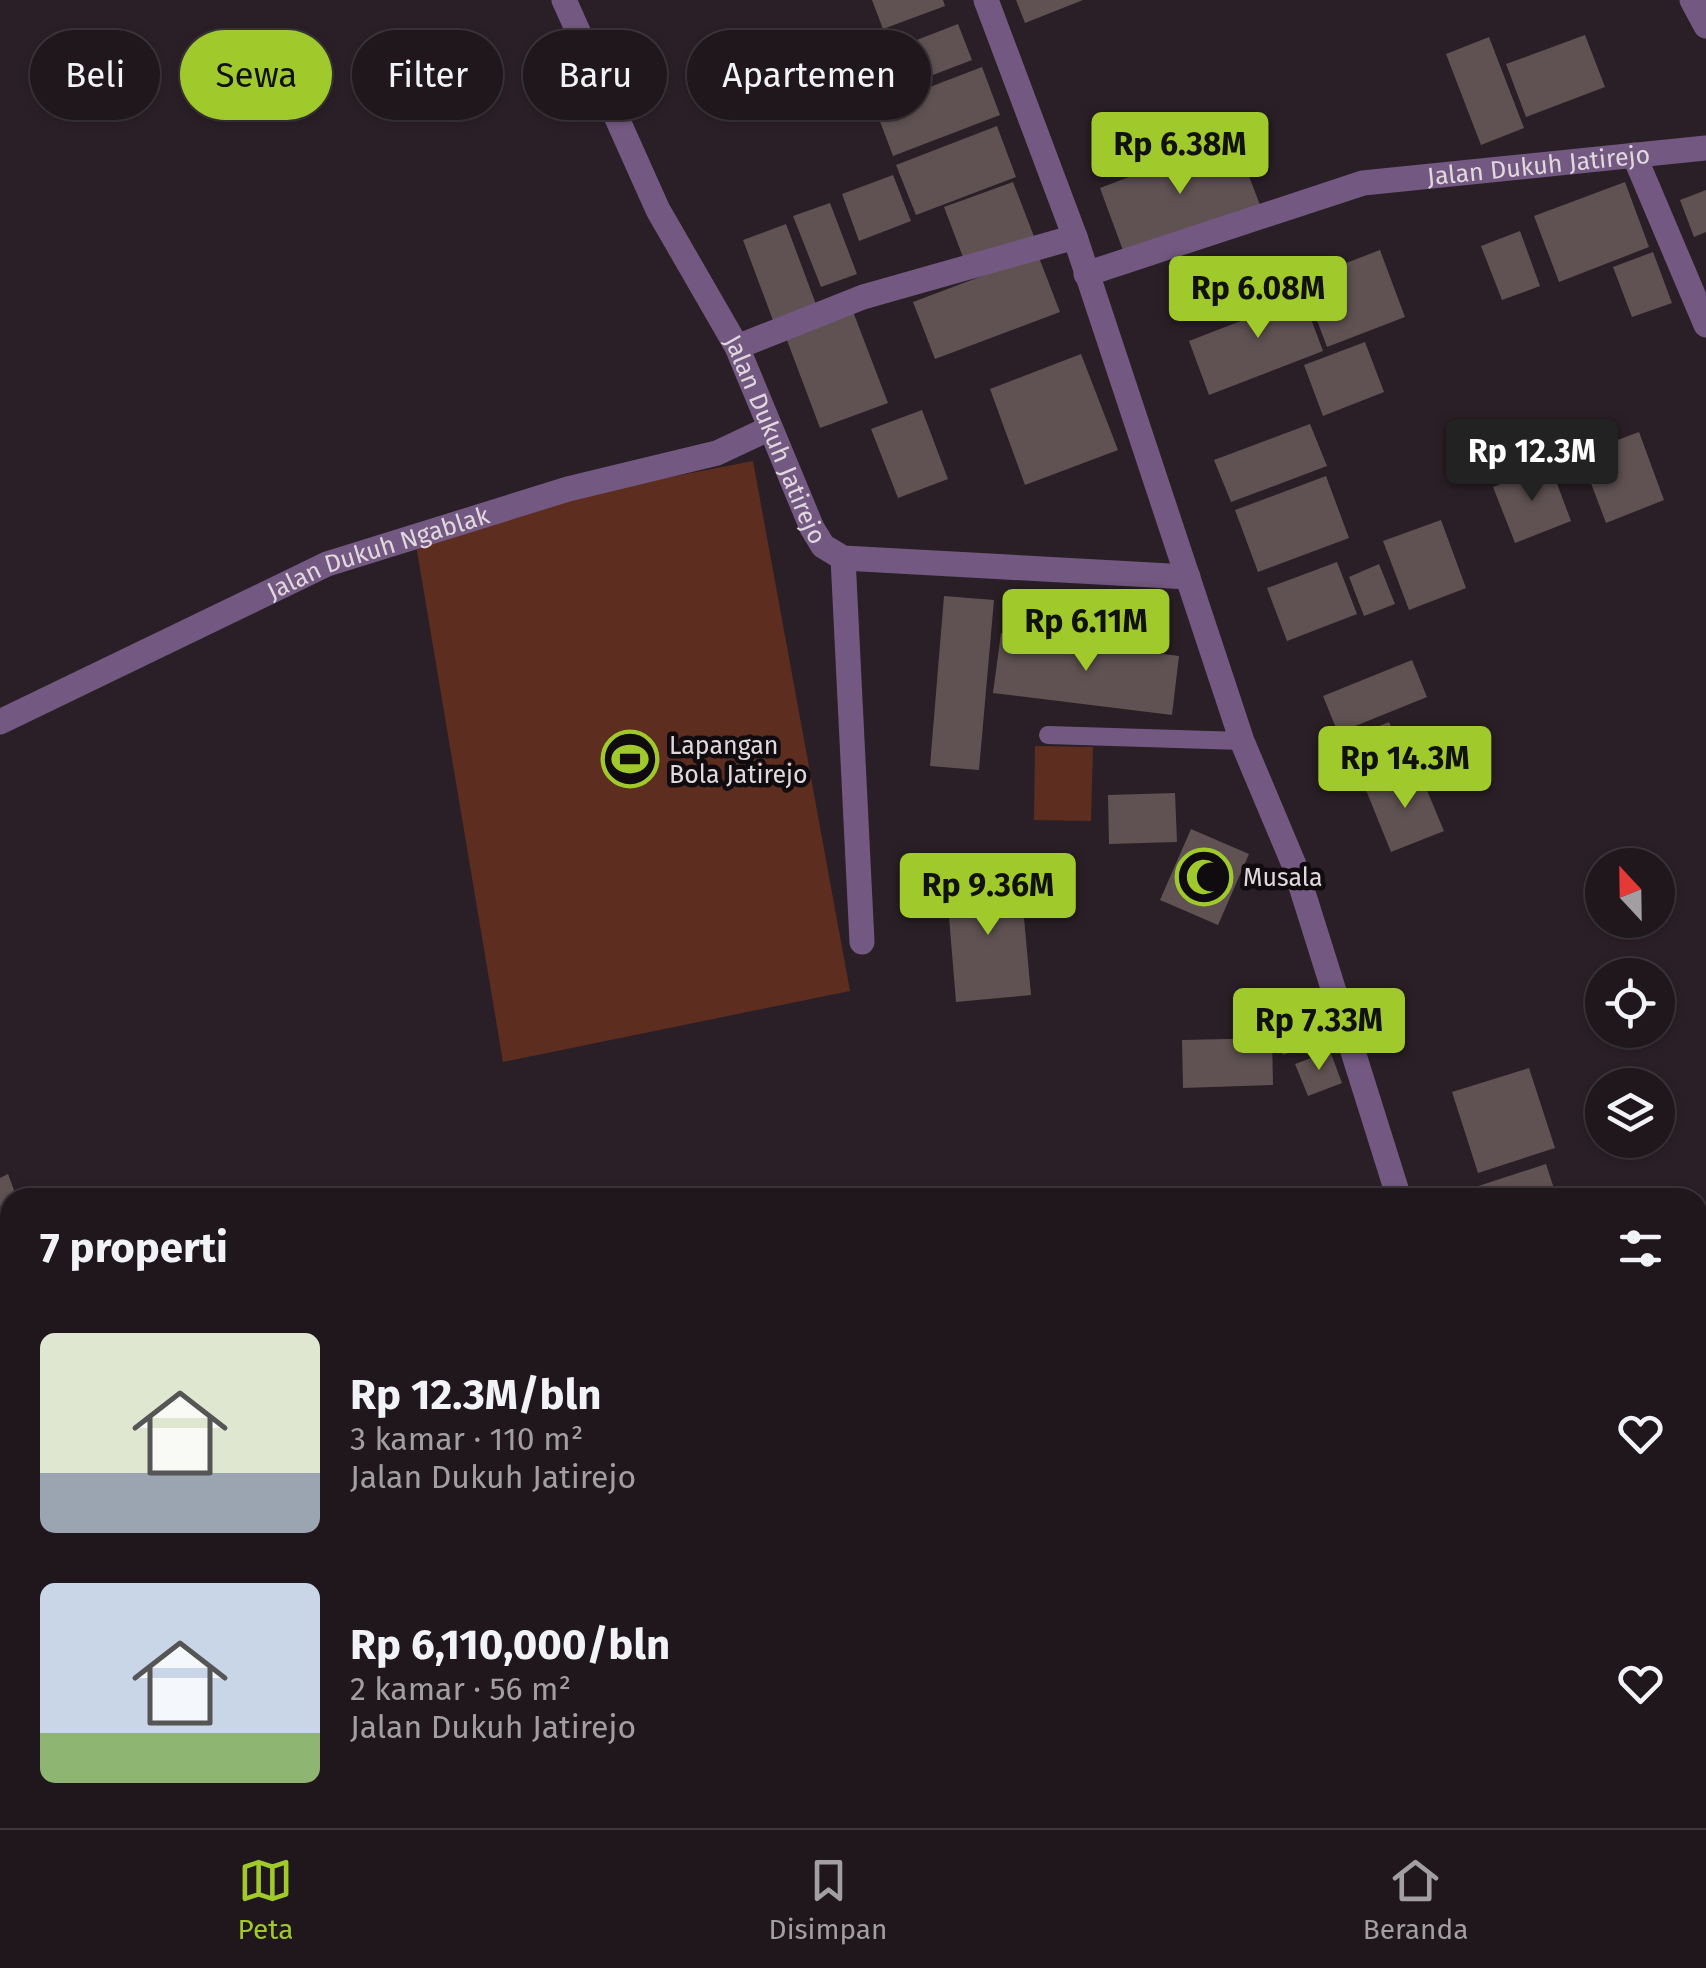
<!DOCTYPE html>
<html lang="id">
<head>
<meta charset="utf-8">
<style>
	:root { --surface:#20171c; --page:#282025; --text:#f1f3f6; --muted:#a29fa3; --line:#3d363b; --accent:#a0c92c }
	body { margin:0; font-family:"Fira Sans",sans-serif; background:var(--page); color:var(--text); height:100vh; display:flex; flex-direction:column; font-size:38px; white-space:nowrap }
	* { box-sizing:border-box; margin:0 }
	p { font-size:32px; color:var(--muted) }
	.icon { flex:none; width:55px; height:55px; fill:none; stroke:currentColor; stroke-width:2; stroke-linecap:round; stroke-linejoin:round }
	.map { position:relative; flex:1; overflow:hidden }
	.details { position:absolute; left:0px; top:1188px; width:1708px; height:642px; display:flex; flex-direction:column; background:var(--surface); border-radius:30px 30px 0 0; box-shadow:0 2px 8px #0004,0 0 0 2px var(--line) }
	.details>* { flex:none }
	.top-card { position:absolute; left:30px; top:30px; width:1000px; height:90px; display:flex; gap:20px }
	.needle { width:65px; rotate:338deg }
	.fabs { position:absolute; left:1585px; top:848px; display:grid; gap:20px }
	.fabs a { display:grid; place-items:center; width:90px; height:90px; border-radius:50%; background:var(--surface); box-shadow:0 2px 8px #0004,0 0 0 2px var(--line); font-size:50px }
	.price { position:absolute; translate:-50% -85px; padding:0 22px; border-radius:10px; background:var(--accent); color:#111; font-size:32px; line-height:65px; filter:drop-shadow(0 2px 5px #0008) }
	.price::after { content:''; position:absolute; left:50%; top:60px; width:30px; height:22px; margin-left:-15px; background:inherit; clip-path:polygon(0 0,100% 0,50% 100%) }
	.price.current { background:#222; color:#fff }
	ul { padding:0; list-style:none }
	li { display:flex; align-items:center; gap:30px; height:250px; padding:0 40px }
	li span { display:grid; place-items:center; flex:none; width:280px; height:200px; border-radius:15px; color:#555 }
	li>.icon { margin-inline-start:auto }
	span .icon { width:120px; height:120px; fill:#fffc; stroke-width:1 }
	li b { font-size:42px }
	h2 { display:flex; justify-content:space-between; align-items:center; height:120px; padding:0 40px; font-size:42px }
	.tag { padding:0 35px; border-radius:45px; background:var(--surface); box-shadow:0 2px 8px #0004,0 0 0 2px var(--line); font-size:35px; line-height:90px }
	.tag.current { background:var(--accent); color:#111 }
	.dock { display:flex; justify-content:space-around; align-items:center; height:140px; border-top:2px solid var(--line); background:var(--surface); font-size:28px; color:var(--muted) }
	.dock a { display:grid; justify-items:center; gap:5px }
	.dock .current { color:var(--accent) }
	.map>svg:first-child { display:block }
	.green { fill:#5d2e1f }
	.building { fill:#605253 }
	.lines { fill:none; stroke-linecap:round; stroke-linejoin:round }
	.lane { stroke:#735981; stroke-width:18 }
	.street { stroke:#735981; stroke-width:25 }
	.labels { text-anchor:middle; stroke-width:9; stroke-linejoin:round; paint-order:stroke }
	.street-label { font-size:25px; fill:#e0d8dd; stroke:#0f0b0e }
	.poi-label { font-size:25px; fill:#e0d8dd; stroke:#0f0b0e; text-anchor:start }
</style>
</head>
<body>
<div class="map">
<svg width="1706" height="1828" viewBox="0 0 1706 1828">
	<rect width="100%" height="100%" fill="#2a1f26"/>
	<path class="green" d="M753 461 850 991 503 1062 413 527Z
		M1035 746 1093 747 1091 821 1034 820Z
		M0 1533 10 1538V1820H224L229 1828H0Z"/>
	<path class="building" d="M872 0H943L945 6 883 29Z
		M1016 0H1083L1025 23Z
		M958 24 972 60 899 88 886 52Z
		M1585 35 1605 87 1526 117 1506 64Z
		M1489 37 1524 128 1481 145 1446 54Z
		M982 67 1000 115 893 156 875 108Z
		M997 126 1016 177 916 215 896 165Z
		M1234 137 1260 205 1125 256 1100 188Z
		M893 175 911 221 859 241 842 194Z
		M1013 182 1035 239 966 265 944 207Z
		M1625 182 1649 247 1559 282 1534 216Z
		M1706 190V232L1694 237 1680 200Z
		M830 203 857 274 821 287 793 216Z
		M786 224 817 307 774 323 743 240Z
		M1520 231 1540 286 1502 300 1481 246Z
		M1380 250 1405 317 1327 347 1302 280Z
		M1653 252 1672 303 1632 317 1613 267Z
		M1038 255 1060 312 935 359 913 302Z
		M1297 282 1323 351 1209 395 1189 341 1251 317 1245 301Z
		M852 309 888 403 820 428 785 335Z
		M1365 342 1384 392 1323 416 1304 365Z
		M1081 354 1118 450 1025 485 990 389Z
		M922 410 948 479 898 498 871 429Z
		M1310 424 1327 466 1231 502 1214 460Z
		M1639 432 1664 500 1606 523 1580 454Z
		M1550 465 1571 521 1515 543 1493 487Z
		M1326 476 1349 538 1258 572 1235 510Z
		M1441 520 1466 588 1409 610 1383 541Z
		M1337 562 1357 614 1287 641 1267 588Z
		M1379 564 1395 604 1364 616 1349 577Z
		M944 596 994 600 979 770 930 766Z
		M1001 633 1179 656 1172 715 993 693Z
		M1412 660 1427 697 1338 733 1323 696Z
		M1389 722 1407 766 1367 782 1349 738Z
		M1418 769 1444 831 1391 852 1366 790Z
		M1175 793 1177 842 1109 844 1108 795Z
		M1191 829 1249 854 1218 925 1160 900Z
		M1020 874 1031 995 956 1002 946 880Z
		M1316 1005 1328 1037 1283 1055 1270 1024Z
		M1272 1038 1273 1085 1183 1088 1182 1040Z
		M1330 1051 1342 1083 1308 1096 1295 1064Z
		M1529 1068 1555 1148 1478 1173 1452 1092Z
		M1546 1164 1557 1198H1468L1466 1190Z
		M8 1174 17 1198H10V1202L0 1206V1178Z"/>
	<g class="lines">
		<path class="lane" d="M1048 735 1242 741
			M790 1828 793 1820"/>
		<g class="street">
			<path id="s1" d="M564 0 658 210 737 347 812 528 823 546 843 558 1188 577"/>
			<path d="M986 0 1075 237 1242 741 1295 867 1399 1198"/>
			<path d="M1692 0 1706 26"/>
			<path d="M1634 155 1706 325"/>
			<path id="s2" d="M1086 274 1363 183 1706 148"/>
			<path d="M737 347 863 297 1075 237"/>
			<path d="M843 558 862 942"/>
			<path id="s3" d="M0 722 327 564 568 489 717 453 770 428"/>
			<path d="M0 1441 10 1459"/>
			<path d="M240 1820 247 1828"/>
			<path d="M1532 1820 1534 1828"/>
		</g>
	</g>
	<defs>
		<g id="stadium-ring" transform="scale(2.875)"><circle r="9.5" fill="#0f0b0e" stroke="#a0c92c" stroke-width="1.5"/><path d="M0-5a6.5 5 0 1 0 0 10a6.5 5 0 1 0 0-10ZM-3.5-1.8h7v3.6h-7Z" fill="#a0c92c"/></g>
		<g id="mosque-ring" transform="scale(2.875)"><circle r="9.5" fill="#0f0b0e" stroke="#a0c92c" stroke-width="1.5"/><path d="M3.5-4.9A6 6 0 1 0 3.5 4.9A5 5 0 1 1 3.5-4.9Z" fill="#a0c92c"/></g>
	</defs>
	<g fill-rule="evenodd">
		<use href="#stadium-ring" x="630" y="759"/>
		<use href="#mosque-ring" x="1204" y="877"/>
	</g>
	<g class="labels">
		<g class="street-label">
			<text dy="9" stroke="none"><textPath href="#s2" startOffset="468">Jalan Dukuh Jatirejo</textPath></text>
			<text dy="9" stroke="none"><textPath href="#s1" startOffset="488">Jalan Dukuh Jatirejo</textPath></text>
			<text dy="9" stroke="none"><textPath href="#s3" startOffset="415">Jalan Dukuh Ngablak</textPath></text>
		</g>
		<g class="poi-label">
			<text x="669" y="754">Lapangan<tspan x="669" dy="29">Bola Jatirejo</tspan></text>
			<text x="1243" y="886">Musala</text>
		</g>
	</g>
</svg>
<div class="fabs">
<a><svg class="needle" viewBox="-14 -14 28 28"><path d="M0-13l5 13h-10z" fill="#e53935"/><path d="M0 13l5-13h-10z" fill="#a29fa3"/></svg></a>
<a><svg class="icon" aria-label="locate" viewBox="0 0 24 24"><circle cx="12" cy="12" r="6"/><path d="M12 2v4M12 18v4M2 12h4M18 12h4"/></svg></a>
<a><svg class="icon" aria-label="layers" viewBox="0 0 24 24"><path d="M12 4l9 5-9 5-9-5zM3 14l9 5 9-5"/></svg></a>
</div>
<b class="price" style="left:1180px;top:197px">Rp 6.38M</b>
<b class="price" style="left:1258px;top:341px">Rp 6.08M</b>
<b class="price current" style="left:1532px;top:504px">Rp 12.3M</b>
<b class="price" style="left:1086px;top:674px">Rp 6.11M</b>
<b class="price" style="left:1405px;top:811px">Rp 14.3M</b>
<b class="price" style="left:988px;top:938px">Rp 9.36M</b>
<b class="price" style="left:1319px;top:1073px">Rp 7.33M</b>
<div class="top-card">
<a class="tag">Beli</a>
<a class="tag current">Sewa</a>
<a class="tag">Filter</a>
<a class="tag">Baru</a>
<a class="tag">Apartemen</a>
</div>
<section class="details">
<h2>7 properti<svg class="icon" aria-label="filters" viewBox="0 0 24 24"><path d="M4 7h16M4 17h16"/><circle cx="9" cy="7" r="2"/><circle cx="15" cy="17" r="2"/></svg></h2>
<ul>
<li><span style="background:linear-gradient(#dfe7d0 70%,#9aa5b1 0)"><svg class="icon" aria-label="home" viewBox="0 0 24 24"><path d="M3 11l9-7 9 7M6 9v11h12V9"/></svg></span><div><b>Rp 12.3M/bln</b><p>3 kamar · 110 m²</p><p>Jalan Dukuh Jatirejo</p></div><svg class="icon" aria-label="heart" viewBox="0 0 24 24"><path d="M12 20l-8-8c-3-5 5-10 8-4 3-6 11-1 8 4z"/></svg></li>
<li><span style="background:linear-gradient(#c9d6e8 75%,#8fb573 0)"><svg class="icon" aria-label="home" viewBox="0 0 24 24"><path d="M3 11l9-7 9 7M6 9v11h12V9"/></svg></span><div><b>Rp 6,110,000/bln</b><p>2 kamar · 56 m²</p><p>Jalan Dukuh Jatirejo</p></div><svg class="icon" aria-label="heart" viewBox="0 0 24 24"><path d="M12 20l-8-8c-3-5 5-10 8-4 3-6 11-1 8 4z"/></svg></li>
</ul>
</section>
</div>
<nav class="dock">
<a class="current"><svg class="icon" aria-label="map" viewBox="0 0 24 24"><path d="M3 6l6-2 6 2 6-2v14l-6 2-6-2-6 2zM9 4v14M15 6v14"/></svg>Peta</a>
<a><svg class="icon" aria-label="saved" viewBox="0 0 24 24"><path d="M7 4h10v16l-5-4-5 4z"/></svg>Disimpan</a>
<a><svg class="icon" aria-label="home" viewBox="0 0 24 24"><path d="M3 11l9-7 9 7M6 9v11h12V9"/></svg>Beranda</a>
</nav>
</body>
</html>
